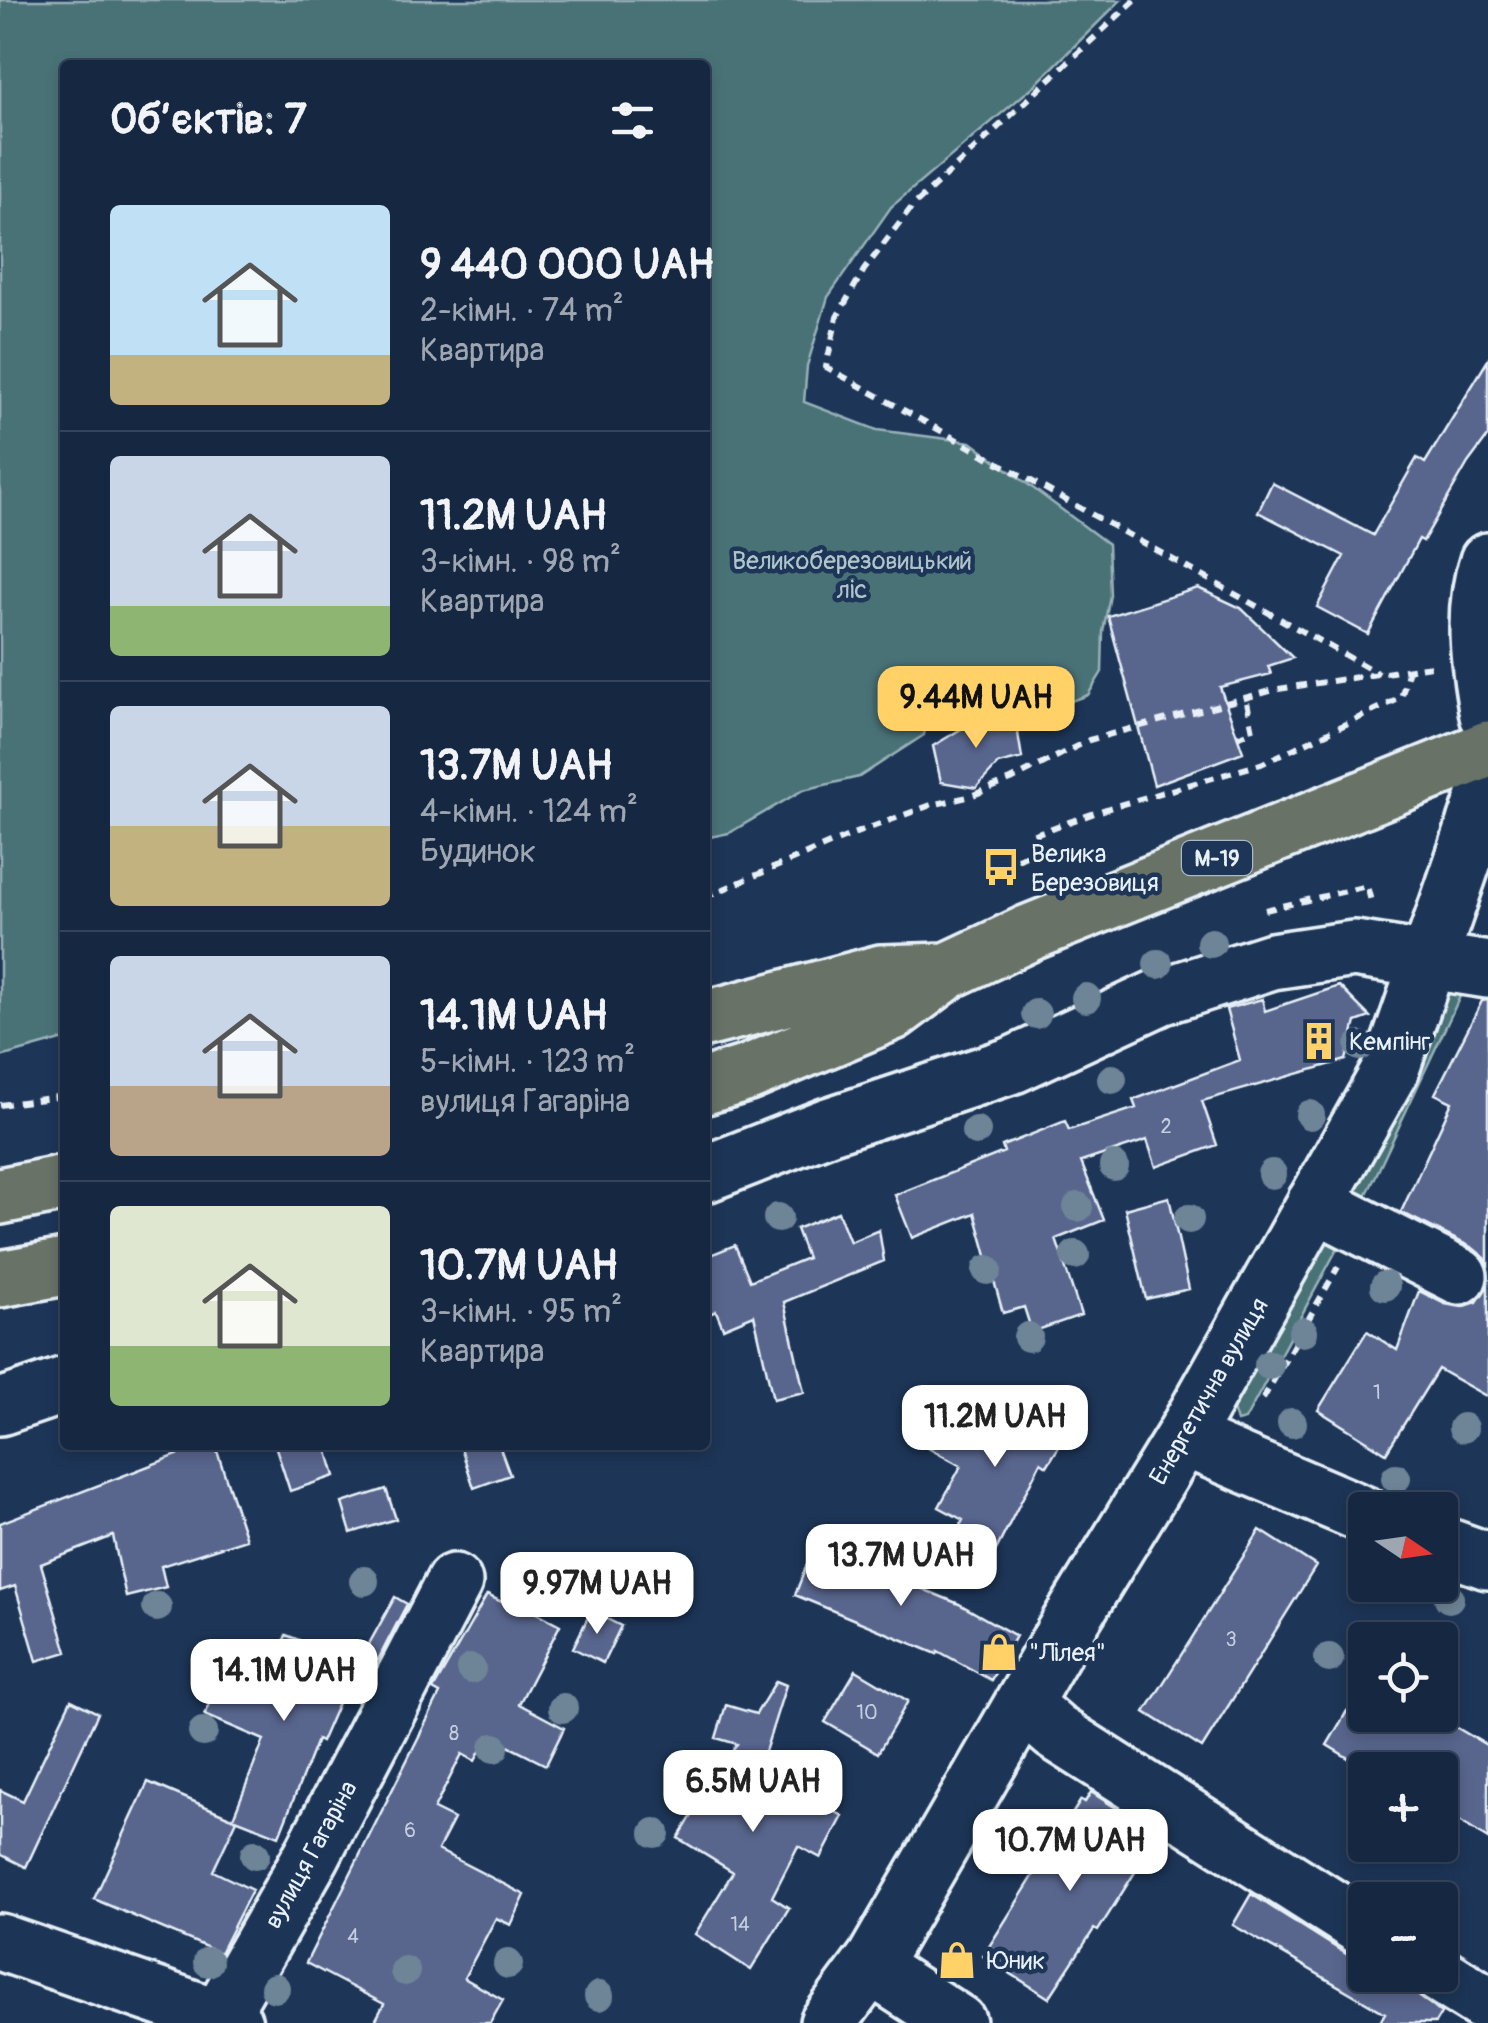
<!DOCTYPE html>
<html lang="uk">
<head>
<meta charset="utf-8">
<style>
	:root { --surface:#162841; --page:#1f3048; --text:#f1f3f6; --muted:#9ea6b1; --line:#35445a; --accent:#ffd166 }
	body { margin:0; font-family:Pangolin,sans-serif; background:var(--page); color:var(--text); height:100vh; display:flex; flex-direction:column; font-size:38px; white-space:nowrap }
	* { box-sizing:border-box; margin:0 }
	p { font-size:32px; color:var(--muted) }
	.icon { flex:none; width:55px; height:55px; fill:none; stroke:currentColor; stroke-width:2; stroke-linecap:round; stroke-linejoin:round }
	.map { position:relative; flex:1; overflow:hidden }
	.sheet { position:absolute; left:60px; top:60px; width:650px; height:1390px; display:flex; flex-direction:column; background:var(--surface); border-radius:10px; box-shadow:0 5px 15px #0003,0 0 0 2px var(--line) }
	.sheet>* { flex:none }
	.needle { width:65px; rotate:103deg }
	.buttons { position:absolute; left:1348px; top:1492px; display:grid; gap:20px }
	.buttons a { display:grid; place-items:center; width:110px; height:110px; border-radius:10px; background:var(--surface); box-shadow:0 5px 15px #0003,0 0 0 2px var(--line); font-size:50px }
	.price { position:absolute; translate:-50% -85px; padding:0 22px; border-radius:20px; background:#fff; color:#222; font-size:32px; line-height:65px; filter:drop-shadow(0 2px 5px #0008) }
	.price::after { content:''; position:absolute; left:50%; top:60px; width:30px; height:22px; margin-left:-15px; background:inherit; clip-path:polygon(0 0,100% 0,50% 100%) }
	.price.selected { background:var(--accent); color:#111 }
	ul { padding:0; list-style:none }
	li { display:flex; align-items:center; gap:30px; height:250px; padding:0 50px }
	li+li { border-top:2px solid var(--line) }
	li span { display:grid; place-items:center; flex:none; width:280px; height:200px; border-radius:10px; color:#555 }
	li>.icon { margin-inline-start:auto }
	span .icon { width:120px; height:120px; fill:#fffc; stroke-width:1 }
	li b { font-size:42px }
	h2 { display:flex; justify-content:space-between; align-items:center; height:120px; padding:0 50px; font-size:42px }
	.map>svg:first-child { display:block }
	.green { fill:#497277; stroke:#98b2b8; stroke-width:2.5 }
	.building { fill:#58658d; stroke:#e8f1f8; stroke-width:2.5 }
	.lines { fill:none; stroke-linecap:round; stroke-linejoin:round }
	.minor-casing { stroke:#e8f1f8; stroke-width:62 }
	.highway-casing { stroke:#e8f1f8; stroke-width:62 }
	.path { stroke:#e8f1f8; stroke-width:6; stroke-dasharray:10 8; stroke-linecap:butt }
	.minor { stroke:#1d3557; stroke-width:55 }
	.highway { stroke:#687266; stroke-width:55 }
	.tree { fill:#6e8497 }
	.labels { text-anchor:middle; stroke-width:9; stroke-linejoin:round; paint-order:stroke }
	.number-label { font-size:20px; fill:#c4cedd }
	.shield { fill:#1d3557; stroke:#abb9c8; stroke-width:2.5 }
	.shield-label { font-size:22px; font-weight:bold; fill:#e8f1f8 }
	.park-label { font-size:25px; fill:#b0c5cb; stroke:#1d3557 }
	.poi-label { font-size:25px; fill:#e8f1f8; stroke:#1d3557; text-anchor:start }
	.street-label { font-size:25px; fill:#e8f1f8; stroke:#1d3557 }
</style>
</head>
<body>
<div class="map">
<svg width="1488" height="2023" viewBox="0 0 1488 2023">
	<rect width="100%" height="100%" fill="#1d3557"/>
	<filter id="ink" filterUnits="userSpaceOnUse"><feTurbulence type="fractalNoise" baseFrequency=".01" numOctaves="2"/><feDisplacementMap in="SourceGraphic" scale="20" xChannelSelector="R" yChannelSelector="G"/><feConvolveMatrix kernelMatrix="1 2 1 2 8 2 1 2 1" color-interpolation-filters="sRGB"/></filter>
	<g filter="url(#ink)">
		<path class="green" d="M0 0H1121L1035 85 891 207 828 297 807 366 804 402 877 430 971 442 1108 544 1110 595 1103 632 1102 672 1088 695 1046 710 1001 692 932 697 924 735 859 777 803 790 729 833 705 838V65H65V1039L0 1057Z
			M1449 991 1462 992 1371 1186 1245 1420 1237 1422 1232 1406 1388 1118Z"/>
		<path class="building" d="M1488 360V436L1468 463 1423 541 1419 539 1368 634 1317 607 1344 556 1258 512 1272 483 1373 535 1417 458 1425 463Z
			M1198 588 1241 608 1293 658 1268 666 1271 674 1220 687 1243 752 1154 785 1108 616Z
			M966 712 1017 727 1022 758 998 764 976 788 941 782 933 746 961 729Z
			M1339 986 1370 1017 1356 1022 1346 1060 1202 1101 1217 1145 1156 1167 1147 1140 1081 1162 1104 1220 1056 1239 1081 1315 1032 1332 1024 1307 1003 1313 975 1213 912 1238 895 1195 1004 1152 1002 1146 1065 1121 1069 1130 1136 1108 1133 1100 1240 1060 1226 1009 1262 999 1265 1011Z
			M1488 1000V1267L1485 1258 1473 1248 1401 1212 1452 1102 1435 1094 1482 1001Z
			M1169 1197 1189 1289 1146 1299 1125 1209Z
			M838 1212 850 1242 879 1230 884 1261 784 1302 804 1392 773 1399 754 1315 723 1328 716 1311 705 1316V1257L735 1245 750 1281 807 1258 796 1229Z
			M1488 1285V1397L1438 1369 1386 1453 1318 1410 1367 1331 1397 1350 1419 1291 1445 1304 1462 1307 1477 1302Z
			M1044 1394 1078 1416 1047 1466 1041 1462 992 1558 954 1538 963 1520 939 1507 961 1466 917 1442 932 1412 1000 1449 1020 1416 1027 1420Z
			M203 1445H215L246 1539 161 1566 166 1587 126 1597 113 1536 41 1564 67 1652 37 1661 15 1586 0 1591V1523Z
			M275 1445H326L335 1476 290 1491Z
			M460 1445H499L510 1475 474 1488Z
			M386 1489 396 1519 351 1533 342 1503Z
			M1260 1530 1316 1566 1202 1748 1145 1712Z
			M818 1536 870 1558 867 1566 959 1604 1016 1636 991 1680 938 1651 937 1654 795 1595Z
			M487 1595 502 1602 505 1596 560 1625 519 1704 564 1728 546 1765 488 1736 475 1761 462 1754 434 1809 454 1819 438 1850 525 1895 511 1925 496 1918 464 1978 503 2000 490 2023H374L384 2004 306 1963 440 1694 433 1690Z
			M395 1597 407 1604 378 1660 364 1653Z
			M591 1611 621 1626 603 1663 573 1648Z
			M286 1635 362 1665 347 1699 341 1696 321 1742 317 1740 279 1836 233 1818 264 1740 205 1715 222 1675 262 1693Z
			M856 1670 908 1701 878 1753 825 1722Z
			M776 1681 786 1685 759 1771 843 1816 821 1858 798 1846 772 1897 789 1908 751 1970 695 1934 733 1872 678 1838 737 1744 716 1738 726 1705 756 1714Z
			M71 1700 98 1713 26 1867 0 1854V1790L23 1801Z
			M1347 1711 1355 1715H1435L1488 1746V1839L1440 1809V1770H1368L1327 1745Z
			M148 1782 237 1820 213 1871 252 1890 220 1953 94 1899Z
			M1091 1792 1155 1833 1150 1840 1154 1842 1098 1931 1094 1929 1049 1998 983 1956 1081 1800 1085 1802Z
			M1251 1894 1348 1955 1365 1960V1975L1409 1976 1413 1990 1441 2013 1435 2023H1379L1385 2013 1233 1925Z"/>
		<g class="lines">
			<g class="minor-casing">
				<path id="minor" d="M1488 561C1471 611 1479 665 1488 715
					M705 1174 828 1126 1013 1065 1160 997 1272 961 1354 949 1488 970
					M1315 1203 1459 1276
					M0 1407 65 1385
					M1183 1438 1365 1515
					M1440 1544 1488 1561
					M1023 1704 1055 1732 1365 1929
					M0 1942 234 2023
					M870 1966 958 2023
					M1440 1975 1488 2005
					M216 2023 312 1855 454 1582
					M828 2023 875 1959 1069 1624 1183 1438 1391 1069 1484 800 1488 778"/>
			</g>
			<g class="highway-casing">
				<path id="highway" d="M705 1019 881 973 948 971
					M705 1086 748 1073 893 1012 948 971 1029 933 1488 749
					M0 1196 65 1183
					M0 1279 65 1267"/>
			</g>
			<path class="path" d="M1135 0 912 207 864 270 837 317 826 367 1379 674
				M1237 737 1253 731 1246 697
				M1001 867 1030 853 1029 836 1109 808 1261 764 1401 698 1409 669
				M705 897 853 834 931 805 968 797 1011 780 1089 740 1278 689 1438 665
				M1265 910 1367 886 1372 905
				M0 1105 65 1096
				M1263 1399 1338 1267"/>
			<use href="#minor" class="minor"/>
			<use href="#highway" class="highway"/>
		</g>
		<g class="tree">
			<circle cx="1211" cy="943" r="15"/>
			<circle cx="1158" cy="964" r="15"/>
			<circle cx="1086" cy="998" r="15"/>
			<circle cx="1036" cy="1014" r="15"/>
			<circle cx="1360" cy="1046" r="15"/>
			<circle cx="1112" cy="1079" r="15"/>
			<circle cx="1310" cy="1115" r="15"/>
			<circle cx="976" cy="1131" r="15"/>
			<circle cx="1114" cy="1166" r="15"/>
			<circle cx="1272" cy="1174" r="15"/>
			<circle cx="1078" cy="1207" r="15"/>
			<circle cx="778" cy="1218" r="15"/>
			<circle cx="1189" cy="1219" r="15"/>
			<circle cx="1075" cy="1255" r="15"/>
			<circle cx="987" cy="1270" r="15"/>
			<circle cx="1385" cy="1286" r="15"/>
			<circle cx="1303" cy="1332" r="15"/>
			<circle cx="1028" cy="1337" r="15"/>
			<circle cx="1269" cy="1365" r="15"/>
			<circle cx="1292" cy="1423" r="15"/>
			<circle cx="1463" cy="1428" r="15"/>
			<circle cx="1396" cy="1478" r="15"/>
			<circle cx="364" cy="1581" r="15"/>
			<circle cx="1449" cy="1598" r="15"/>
			<circle cx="157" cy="1607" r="15"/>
			<circle cx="1329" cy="1658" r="15"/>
			<circle cx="234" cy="1666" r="15"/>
			<circle cx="471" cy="1669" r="15"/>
			<circle cx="563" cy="1708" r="15"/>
			<circle cx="203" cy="1732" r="15"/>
			<circle cx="494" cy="1748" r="15"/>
			<circle cx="655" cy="1833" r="15"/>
			<circle cx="255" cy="1855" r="15"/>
			<circle cx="208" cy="1962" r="15"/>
			<circle cx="508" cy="1964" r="15"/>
			<circle cx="405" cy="1971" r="15"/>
			<circle cx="275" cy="1988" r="15"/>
			<circle cx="599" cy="1996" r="15"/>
		</g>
	</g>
	<defs>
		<g id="bus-bare" transform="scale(3)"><path d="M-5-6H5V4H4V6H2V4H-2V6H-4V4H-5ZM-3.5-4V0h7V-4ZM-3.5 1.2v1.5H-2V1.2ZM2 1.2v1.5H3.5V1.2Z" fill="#ffd166" stroke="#1d3557" stroke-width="2.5" paint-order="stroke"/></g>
		<g id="building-bare" transform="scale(3)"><path d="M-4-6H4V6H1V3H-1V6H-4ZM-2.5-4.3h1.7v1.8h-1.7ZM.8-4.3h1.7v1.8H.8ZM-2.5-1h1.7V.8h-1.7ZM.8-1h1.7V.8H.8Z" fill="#ffd166" stroke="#1d3557" stroke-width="2.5" paint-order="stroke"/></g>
		<g id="shop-bare" transform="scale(3)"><path d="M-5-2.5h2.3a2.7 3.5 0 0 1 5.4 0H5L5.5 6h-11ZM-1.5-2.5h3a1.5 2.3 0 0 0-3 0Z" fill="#ffd166" stroke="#1d3557" stroke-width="2.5" paint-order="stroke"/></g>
	</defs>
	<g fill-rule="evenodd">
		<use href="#bus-bare" x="1001" y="867"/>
		<use href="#building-bare" x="1319" y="1041"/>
		<use href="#shop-bare" x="999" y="1652"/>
		<use href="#shop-bare" x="957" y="1960"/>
	</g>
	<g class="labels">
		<g class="number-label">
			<text x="1166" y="1133">2</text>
			<text x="1377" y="1399">1</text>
			<text x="1231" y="1646">3</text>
			<text x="867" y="1719">10</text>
			<text x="454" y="1740">8</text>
			<text x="410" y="1837">6</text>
			<text x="740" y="1931">14</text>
			<text x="353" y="1943">4</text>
		</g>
		<rect class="shield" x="1182" y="841" width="70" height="34" rx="8"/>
		<g class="shield-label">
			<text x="1217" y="866">М-19</text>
		</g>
		<g class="park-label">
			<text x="852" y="569">Великоберезовицький<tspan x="852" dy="29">ліс</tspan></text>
		</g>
		<g class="poi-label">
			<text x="1031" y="862">Велика<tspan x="1031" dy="29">Березовиця</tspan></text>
			<text x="1349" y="1050">Кемпінг</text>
			<text x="1029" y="1661">"Лілея"</text>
			<text x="987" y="1969">Юник</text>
		</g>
		<g class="street-label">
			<text transform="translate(1208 1391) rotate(-60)" y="9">Енергетична вулиця</text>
			<text transform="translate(310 1854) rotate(-61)" y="9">вулиця Гагаріна</text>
		</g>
	</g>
</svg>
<div class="buttons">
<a><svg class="needle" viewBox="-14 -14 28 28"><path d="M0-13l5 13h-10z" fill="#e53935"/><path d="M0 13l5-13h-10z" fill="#9ea6b1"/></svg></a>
<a><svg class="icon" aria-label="locate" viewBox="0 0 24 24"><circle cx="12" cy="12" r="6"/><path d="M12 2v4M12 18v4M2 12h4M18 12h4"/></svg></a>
<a>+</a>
<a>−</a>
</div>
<b class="price selected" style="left:976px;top:751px">9.44M UAH</b>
<b class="price" style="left:995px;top:1470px">11.2M UAH</b>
<b class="price" style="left:901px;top:1609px">13.7M UAH</b>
<b class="price" style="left:597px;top:1637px">9.97M UAH</b>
<b class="price" style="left:284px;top:1724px">14.1M UAH</b>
<b class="price" style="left:753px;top:1835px">6.5M UAH</b>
<b class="price" style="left:1070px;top:1894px">10.7M UAH</b>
<section class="sheet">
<h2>Об’єктів: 7<svg class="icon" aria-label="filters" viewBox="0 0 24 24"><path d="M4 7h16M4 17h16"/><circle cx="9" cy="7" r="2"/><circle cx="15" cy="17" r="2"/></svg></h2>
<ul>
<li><span style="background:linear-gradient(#bfe0f5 75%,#c2b280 0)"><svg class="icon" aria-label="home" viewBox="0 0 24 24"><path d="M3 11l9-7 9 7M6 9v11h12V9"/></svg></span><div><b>9 440 000 UAH</b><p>2-кімн. · 74 m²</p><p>Квартира</p></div></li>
<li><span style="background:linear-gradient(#c9d6e8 75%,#8fb573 0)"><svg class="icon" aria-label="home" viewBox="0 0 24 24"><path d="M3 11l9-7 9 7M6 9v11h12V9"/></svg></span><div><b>11.2M UAH</b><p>3-кімн. · 98 m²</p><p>Квартира</p></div></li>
<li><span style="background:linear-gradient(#c9d6e8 60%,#c2b280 0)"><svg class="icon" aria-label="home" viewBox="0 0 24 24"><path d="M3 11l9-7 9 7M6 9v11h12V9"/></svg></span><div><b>13.7M UAH</b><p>4-кімн. · 124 m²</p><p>Будинок</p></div></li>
<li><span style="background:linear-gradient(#c9d6e8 65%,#b9a48a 0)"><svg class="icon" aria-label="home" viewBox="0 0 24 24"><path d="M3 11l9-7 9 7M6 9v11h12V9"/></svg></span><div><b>14.1M UAH</b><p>5-кімн. · 123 m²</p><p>вулиця Гагаріна</p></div></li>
<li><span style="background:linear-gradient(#dfe7d0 70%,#8fb573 0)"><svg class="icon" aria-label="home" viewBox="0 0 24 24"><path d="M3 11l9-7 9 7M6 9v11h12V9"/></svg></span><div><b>10.7M UAH</b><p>3-кімн. · 95 m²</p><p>Квартира</p></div></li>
</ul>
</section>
</div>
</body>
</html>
